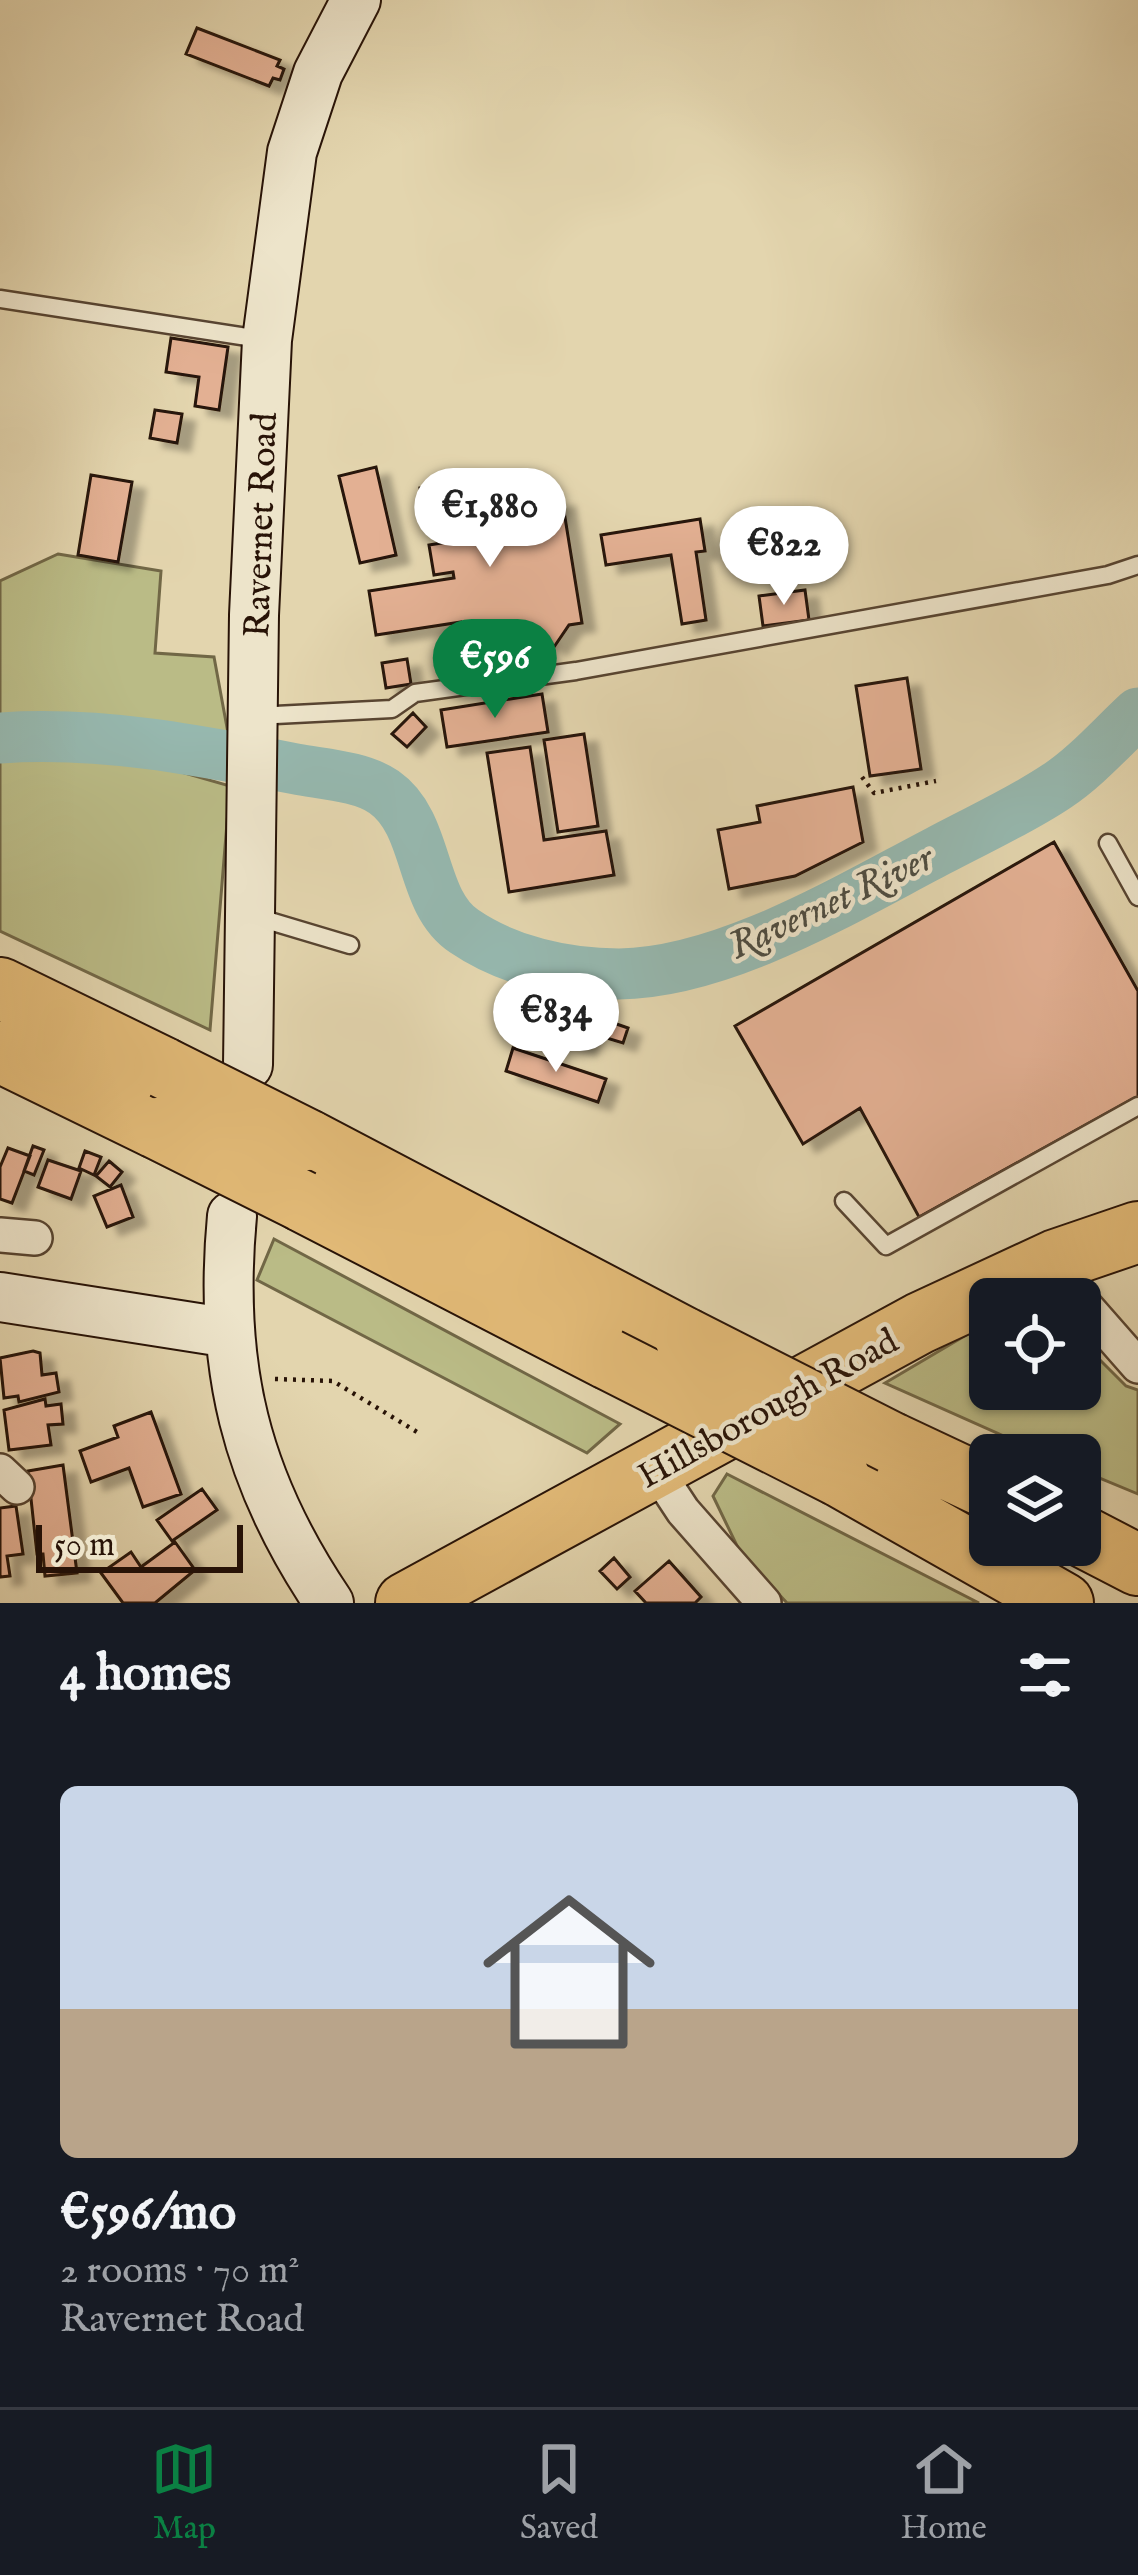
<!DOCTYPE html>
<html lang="en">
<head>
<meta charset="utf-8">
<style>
	:root { --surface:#171b24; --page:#20242c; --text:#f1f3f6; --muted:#9ea1a6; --line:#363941; --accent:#0b8043 }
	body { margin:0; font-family:"IM FELL English",serif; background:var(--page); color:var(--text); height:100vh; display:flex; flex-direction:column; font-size:45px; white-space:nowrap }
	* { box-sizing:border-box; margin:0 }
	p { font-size:39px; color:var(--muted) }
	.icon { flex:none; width:66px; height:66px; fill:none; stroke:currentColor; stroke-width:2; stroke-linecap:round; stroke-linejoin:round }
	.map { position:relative; height:1603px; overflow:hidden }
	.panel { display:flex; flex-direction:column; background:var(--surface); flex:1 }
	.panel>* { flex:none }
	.buttons { position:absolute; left:969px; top:1278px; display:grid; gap:24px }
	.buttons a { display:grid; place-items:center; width:132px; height:132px; border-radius:18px; background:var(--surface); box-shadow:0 3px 9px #0004; font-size:60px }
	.scale { position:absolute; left:36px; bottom:30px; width:207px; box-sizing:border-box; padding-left:12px; border:6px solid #281307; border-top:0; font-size:33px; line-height:42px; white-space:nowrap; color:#281307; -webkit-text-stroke:9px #ede4ca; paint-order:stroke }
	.price { position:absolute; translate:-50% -102px; padding:0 27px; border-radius:42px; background:#fff; color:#222; font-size:39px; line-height:78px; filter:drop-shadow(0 3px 6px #0008) }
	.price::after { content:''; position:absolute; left:50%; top:72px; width:36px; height:27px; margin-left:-18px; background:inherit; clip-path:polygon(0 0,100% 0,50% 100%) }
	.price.on { background:var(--accent); color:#fff }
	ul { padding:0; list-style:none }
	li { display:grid; align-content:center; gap:24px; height:636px; padding:0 60px }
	li span { display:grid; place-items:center; height:372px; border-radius:18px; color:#555 }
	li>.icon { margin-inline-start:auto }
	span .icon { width:216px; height:216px; fill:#fffc; stroke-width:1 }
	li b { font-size:51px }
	h2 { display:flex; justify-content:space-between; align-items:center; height:144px; padding:0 60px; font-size:51px }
	.menu { display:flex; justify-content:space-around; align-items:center; height:168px; border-top:3px solid var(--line); background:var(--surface); font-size:33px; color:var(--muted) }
	.menu a { display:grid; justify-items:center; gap:6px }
	.menu .on { color:var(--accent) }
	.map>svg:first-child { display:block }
	.green { fill:#babb86; stroke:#716746; stroke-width:3 }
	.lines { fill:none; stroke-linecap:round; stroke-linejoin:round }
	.river { stroke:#96b8af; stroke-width:51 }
	.building { fill:#e3b093; stroke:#281307; stroke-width:3; filter:url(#shadow) }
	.lane-casing { stroke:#574431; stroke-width:21 }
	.street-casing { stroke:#574431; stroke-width:38 }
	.secondary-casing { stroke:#281307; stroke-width:52 }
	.highway-casing { stroke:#281307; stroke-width:64 }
	.path { stroke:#281307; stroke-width:4.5; stroke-dasharray:3 6; stroke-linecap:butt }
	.lane { stroke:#ede4ca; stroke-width:16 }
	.street { stroke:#ede4ca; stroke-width:33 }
	.secondary { stroke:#ede4ca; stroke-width:48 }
	.highway { stroke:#e2ba77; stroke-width:60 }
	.highway-bridge-casing { stroke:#281307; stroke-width:64; stroke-linecap:butt }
	.highway-bridge { stroke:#e2ba77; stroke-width:60 }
	.labels { text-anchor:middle; stroke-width:9; stroke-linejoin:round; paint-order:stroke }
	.street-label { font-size:36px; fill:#281307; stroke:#ede4ca }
	.water-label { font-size:39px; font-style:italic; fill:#4e4d42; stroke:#ede4ca }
</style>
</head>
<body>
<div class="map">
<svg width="1138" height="1603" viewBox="0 0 1138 1603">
	<defs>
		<filter id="shadow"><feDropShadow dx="13" dy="8" stdDeviation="3" flood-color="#0004"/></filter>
	</defs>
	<rect width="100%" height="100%" fill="#e3d5ae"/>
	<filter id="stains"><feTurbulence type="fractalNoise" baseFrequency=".00167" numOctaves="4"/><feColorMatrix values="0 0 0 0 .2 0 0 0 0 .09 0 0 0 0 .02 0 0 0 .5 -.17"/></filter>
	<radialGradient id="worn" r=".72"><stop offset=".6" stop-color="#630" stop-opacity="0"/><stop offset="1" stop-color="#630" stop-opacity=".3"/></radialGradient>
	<path class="green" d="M58 554 161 571 155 653 214 657 228 733 0 716V581Z
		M0 735 6 750 164 767 230 786 210 1030 0 931Z
		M274 1239 620 1424 587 1453 257 1280Z
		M990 1321V1389H1080V1340L1126 1386 1138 1390V1494L1080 1470V1455H1046L885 1383Z
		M727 1474 979 1603H787L740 1552 713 1496Z"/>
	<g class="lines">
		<path class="river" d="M0 738C100 731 198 750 296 769 322 774 361 776 384 792 430 824 419 901 464 931 508 961 565 974 619 974 724 973 846 899 938 851 977 830 1020 811 1057 786 1086 767 1112 737 1138 713"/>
	</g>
	<path class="building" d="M197 28 280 60 277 66 284 69 280 80 273 78 269 86 186 54Z
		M171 338 228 347 219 410 195 406 199 377 166 372Z
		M155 410 182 414 177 443 150 438Z
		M376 467 396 555 360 563 339 476Z
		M91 475 132 482 118 562 78 555Z
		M497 475 499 487 509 485 513 506 562 499 582 623 569 625 554 647 544 640 503 646 495 655 485 638 465 641 461 622 376 635 369 591 454 578 453 572 434 575 429 545 448 542 443 513 425 516 420 488Z
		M700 519 705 551 696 552 706 620 682 624 671 555 606 565 601 535Z
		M805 590 809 620 763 626 759 596Z
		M407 659 411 684 386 688 382 663Z
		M907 678 921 769 870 776 856 686Z
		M542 694 548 732 447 747 441 710Z
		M413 713 426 727 407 747 392 734Z
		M584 734 598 826 558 832 544 740Z
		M530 747 544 840 606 831 614 875 509 892 487 753Z
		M853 787 863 842 795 876 729 889 718 830 760 822 757 806Z
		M1054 842 1138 991V1096L919 1217 860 1108 803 1144 735 1026Z
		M546 1006 591 1021 583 1047 537 1032Z
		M605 1020 628 1028 623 1043 600 1036Z
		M513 1048 606 1079 598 1102 506 1071Z
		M33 1146 44 1150 34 1175 24 1171Z
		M8 1148 30 1156 12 1203 0 1199V1167Z
		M85 1151 101 1157 94 1175 79 1168Z
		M48 1160 81 1171 71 1199 38 1187Z
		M109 1161 122 1172 110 1187 96 1176Z
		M121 1185 133 1217 107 1227 94 1196Z
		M33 1351 40 1353 42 1375 56 1373 59 1392 19 1402 18 1396 4 1398 0 1358Z
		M45 1399 46 1406 61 1404 63 1424 48 1425 51 1445 9 1450 4 1410Z
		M151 1412 181 1494 143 1507 129 1468 91 1482 80 1451 118 1437 114 1426Z
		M63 1465 77 1573 45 1576 43 1554H37L28 1471Z
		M202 1489 217 1510 172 1541 157 1520Z
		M16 1506 23 1554 7 1556 10 1576 0 1577V1508Z
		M175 1542 195 1570 155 1603H123L101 1573 131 1552 141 1567Z
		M614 1558 630 1577 617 1589 600 1571Z
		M669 1561 701 1597 695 1603H646L635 1591Z"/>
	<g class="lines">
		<g class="lane-casing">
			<path id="lane" d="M0 299 266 340
				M256 716 392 709 415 693 576 671 1108 575 1138 565
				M1108 843 1138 897
				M253 916 350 945
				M844 1201 886 1246 1138 1106"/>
		</g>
		<g class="street-casing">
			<path id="street" d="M0 1235 35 1238
				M1080 1300 1138 1366
				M656 1470 683 1511 764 1603
				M0 1471 17 1487"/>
		</g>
		<g class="secondary-casing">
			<path id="secondary" d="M248 1065 254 615 267 340 292 152 318 73 356 0
				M232 1216C218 1365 245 1479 329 1603
				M0 1297 230 1333"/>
		</g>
		<g class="highway-casing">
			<path id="highway" d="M0 988 164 1068
				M0 1052 156 1128
				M308 1140 685 1338
				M302 1201 608 1359
				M892 1443 990 1489
				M839 1476 1063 1603
				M1080 1535 1138 1565
				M406 1603 920 1323 1056 1260 1138 1232"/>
		</g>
		<path class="path" d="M862 777 874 793 936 781
			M275 1379 333 1381 417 1432"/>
		<use href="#lane" class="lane"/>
		<use href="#street" class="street"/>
		<use href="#secondary" class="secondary"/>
		<use href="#highway" class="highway"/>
		<g class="highway-bridge-casing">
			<path id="highway-bridge" d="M164 1068 308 1140
				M156 1128 302 1201
				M685 1338 892 1443
				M608 1359 839 1476"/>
		</g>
		<use href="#highway-bridge" class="highway-bridge"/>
	</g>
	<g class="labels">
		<g class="street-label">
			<text transform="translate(259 525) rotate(-88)" y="13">Ravernet Road</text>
			<text transform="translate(767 1407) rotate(-29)" y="13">Hillsborough Road</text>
		</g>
		<g class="water-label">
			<text transform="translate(830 900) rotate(-25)" y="14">Ravernet River</text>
		</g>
	</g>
	<rect width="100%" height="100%" filter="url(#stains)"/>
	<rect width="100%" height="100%" fill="url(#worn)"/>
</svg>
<div class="buttons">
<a><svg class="icon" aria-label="locate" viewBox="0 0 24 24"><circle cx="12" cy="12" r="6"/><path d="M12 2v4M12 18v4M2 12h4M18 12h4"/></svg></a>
<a><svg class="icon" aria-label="layers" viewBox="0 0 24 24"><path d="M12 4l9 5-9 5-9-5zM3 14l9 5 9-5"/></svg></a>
</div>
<div class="scale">50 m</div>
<b class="price" style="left:490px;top:570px">€1,880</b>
<b class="price" style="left:784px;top:608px">€822</b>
<b class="price on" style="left:495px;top:721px">€596</b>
<b class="price" style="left:556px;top:1075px">€834</b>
</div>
<section class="panel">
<h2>4 homes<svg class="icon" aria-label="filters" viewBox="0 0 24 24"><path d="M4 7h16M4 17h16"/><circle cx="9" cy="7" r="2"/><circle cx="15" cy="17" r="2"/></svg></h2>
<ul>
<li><span style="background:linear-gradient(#c9d6e8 60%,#b9a48a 0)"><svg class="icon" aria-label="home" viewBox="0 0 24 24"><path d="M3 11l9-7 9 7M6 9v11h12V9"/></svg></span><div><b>€596/mo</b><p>2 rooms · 70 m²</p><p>Ravernet Road</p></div></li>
</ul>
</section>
<nav class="menu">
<a class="on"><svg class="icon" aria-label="map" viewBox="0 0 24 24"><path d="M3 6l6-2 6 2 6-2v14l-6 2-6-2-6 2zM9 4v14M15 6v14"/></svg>Map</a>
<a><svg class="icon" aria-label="saved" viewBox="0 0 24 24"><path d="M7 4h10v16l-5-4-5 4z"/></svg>Saved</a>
<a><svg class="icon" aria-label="home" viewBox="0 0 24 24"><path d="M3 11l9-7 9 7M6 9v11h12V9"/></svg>Home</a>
</nav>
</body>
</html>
